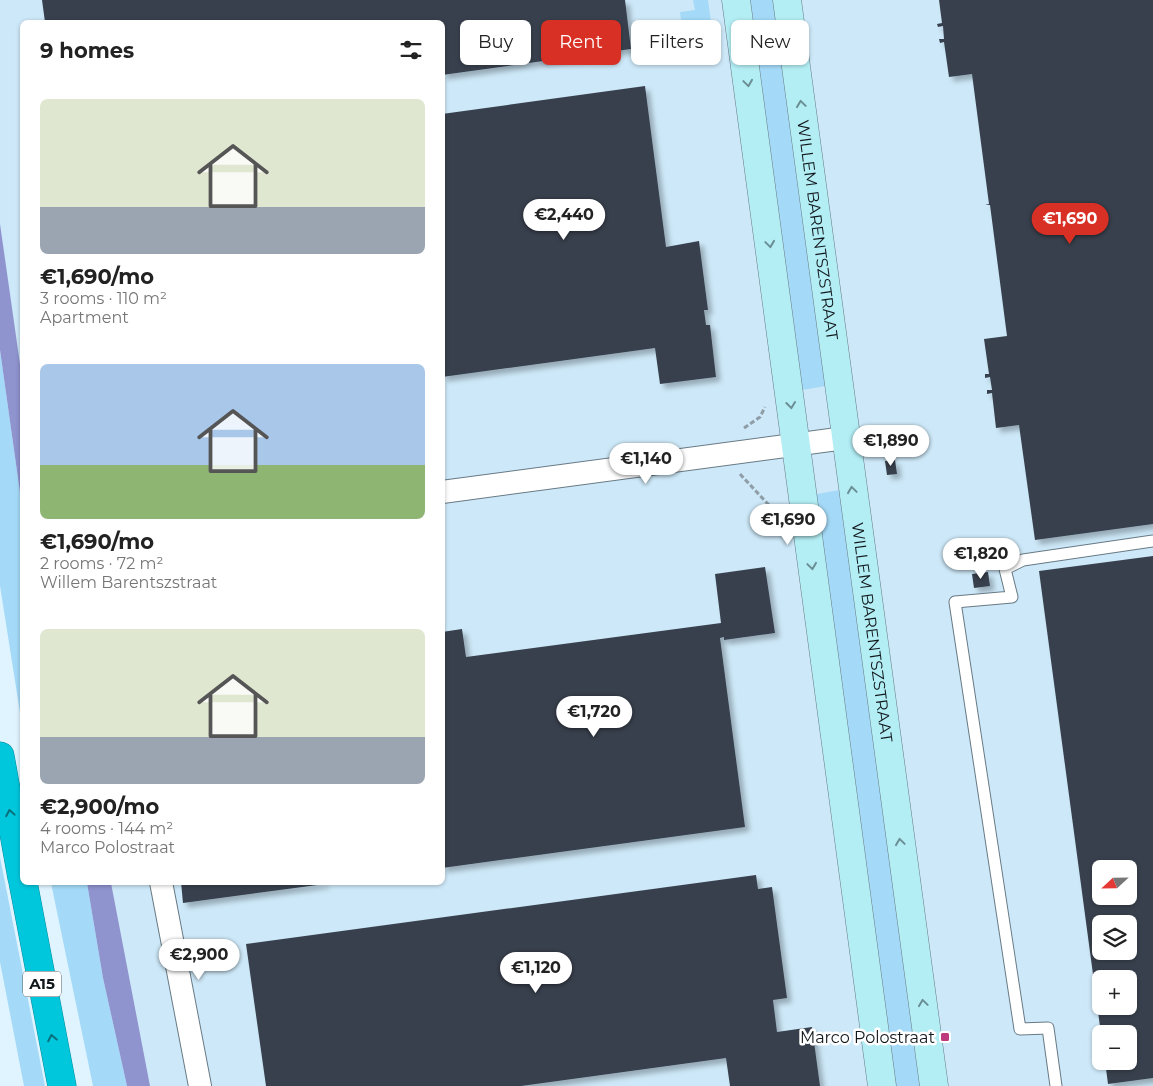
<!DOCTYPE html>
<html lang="en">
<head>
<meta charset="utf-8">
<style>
	:root { --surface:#fff; --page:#f2f2f2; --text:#222; --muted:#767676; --accent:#d93025 }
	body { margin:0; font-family:Montserrat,sans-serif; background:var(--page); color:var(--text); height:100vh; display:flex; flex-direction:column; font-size:19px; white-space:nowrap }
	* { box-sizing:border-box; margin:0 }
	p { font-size:16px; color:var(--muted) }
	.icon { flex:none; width:28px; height:28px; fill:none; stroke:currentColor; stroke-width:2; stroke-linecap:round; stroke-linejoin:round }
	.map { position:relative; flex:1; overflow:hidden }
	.sheet { position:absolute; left:20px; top:20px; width:425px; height:865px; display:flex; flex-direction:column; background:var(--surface); border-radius:8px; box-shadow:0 1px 4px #0004 }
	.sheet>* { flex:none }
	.top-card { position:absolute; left:460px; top:20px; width:475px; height:45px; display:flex; gap:10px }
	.needle { width:32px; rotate:248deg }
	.tools { position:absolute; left:1092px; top:860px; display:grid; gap:10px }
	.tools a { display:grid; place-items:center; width:45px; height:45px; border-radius:8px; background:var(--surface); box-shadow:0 1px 4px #0004; font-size:25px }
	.price { position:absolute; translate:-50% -42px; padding:0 11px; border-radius:18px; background:#fff; color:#222; font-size:16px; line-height:32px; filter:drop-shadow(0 1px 2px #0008) }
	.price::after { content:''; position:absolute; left:50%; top:30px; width:15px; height:11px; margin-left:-8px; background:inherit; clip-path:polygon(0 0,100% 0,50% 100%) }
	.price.on { background:var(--accent); color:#fff }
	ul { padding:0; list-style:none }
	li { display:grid; align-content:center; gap:10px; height:265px; padding:0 20px }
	li span { display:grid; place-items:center; height:155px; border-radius:8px; color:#555 }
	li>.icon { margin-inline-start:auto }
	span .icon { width:90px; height:90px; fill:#fffc; stroke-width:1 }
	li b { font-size:21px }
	h2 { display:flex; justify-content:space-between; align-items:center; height:60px; padding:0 20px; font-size:21px }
	.tag { padding:0 18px; border-radius:8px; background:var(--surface); box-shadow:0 1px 4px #0004; font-size:18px; line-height:45px }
	.tag.on { background:var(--accent); color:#fff }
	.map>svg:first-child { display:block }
	.built { fill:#cde8f8; fill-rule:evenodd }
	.green { fill:#a4daf8 }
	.water { fill:#8f93ce }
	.building { fill:#38414e; fill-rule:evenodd; filter:url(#shadow) }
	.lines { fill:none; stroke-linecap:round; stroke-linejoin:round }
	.service-casing { stroke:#687a84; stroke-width:13 }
	.minor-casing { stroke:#687a84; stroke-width:24 }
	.secondary-casing { stroke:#687a84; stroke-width:29 }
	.motorway-casing { stroke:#078a99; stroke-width:29 }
	.path { stroke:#8f9da6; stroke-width:3; stroke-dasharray:5 2.5; stroke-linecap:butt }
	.service { stroke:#fff; stroke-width:11 }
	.minor { stroke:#fff; stroke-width:22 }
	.secondary { stroke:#b3eef5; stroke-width:28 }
	.motorway { stroke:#01c7dd; stroke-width:28 }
	.oneway { stroke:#6a8e93 }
	.oneway2 { stroke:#09707c }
	.poi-dot { fill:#bf3a7c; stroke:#fff; stroke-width:2 }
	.labels { text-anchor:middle; stroke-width:5; stroke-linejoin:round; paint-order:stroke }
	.shield { fill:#fff; stroke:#585d60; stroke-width:1 }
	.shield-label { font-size:15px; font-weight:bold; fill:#11181c }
	.street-label { font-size:16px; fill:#11181c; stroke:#fff }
	.poi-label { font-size:16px; fill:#11181c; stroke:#fff; text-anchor:end }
</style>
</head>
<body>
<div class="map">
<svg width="1153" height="1086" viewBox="0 0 1153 1086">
	<defs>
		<filter id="shadow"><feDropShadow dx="4.5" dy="4.5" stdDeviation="2.5" flood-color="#0004"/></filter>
	</defs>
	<rect width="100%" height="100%" fill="#e0f4ff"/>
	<path class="built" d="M0 0H1153V1086H139L100 883 442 882V22H22V439L0 283ZM1101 869H1129V896H1101ZM1101 924H1129V951H1101ZM1101 979H1129V1006H1101ZM1101 1034H1129V1061H1101Z"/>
	<path class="green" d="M693 0H708L713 37 689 36 682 27 680 12 695 10Z
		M744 0H780L831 385 797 391Z
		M0 350 22 507V725L0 586Z
		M845 489 926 1086H890L811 495Z
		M0 857 45 1086H24L0 962Z
		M51 883H87L103 978 127 1086H93Z"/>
	<path class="water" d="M0 224 22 378V507L0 350Z
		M87 883H111L150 1086H127L103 978Z"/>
	<path class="building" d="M42 0H625L631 49 442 75V22H45Z
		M939 0H1153V524L1035 540 1019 425 996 428 992 393 987 394V390H992L990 377 985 378V374H989L984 339 1007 336 990 205H985L989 204 972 74 949 77 944 42 940 43 939 39H944L943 26 938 27 937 24 942 23Z
		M645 86 666 247 699 241 708 310H704L706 325H710L716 377 660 384 655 348 442 377V114Z
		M895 460 897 474 887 475 885 461Z
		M1153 556V1078L1108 1084 1105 1061H1129V1034H1101L1039 571ZM1101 869H1129V896H1101ZM1101 924H1129V951H1101ZM1101 979H1129V1006H1101Z
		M765 567 775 633 724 640V637L720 638 745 827 442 868V632L462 629 466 657 721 623 715 574Z
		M988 572 990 586 974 588 972 574Z
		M756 875 758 889 772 887 787 998 773 1000 777 1032 812 1027 820 1086H730L726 1058 521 1086H266L246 944Z
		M181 882H325V884L183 903Z"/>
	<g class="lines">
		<g class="service-casing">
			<path id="service" d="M1056 1086 1048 1028 1020 1029 955 602 1012 597 1005 569 1023 560 1153 541"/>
		</g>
		<g class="minor-casing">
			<path id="minor" d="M442 492 845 438
				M161 882 200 1086"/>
		</g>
		<g class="secondary-casing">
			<g id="secondary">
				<path d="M736 0 882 1086"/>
				<path id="s1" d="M787 0 934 1086"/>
			</g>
		</g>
		<g class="motorway-casing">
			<path id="motorway" d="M0 756 22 878
				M23 882 62 1086"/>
		</g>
		<path class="path" d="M744 428 760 417 765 407
			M740 474 780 517"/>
		<use href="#service" class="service"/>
		<use href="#minor" class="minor"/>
		<use href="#secondary" class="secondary"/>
		<use href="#motorway" class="motorway"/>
	</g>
	<defs><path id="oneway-chevron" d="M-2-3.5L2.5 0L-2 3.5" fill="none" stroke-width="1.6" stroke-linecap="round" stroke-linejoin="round" transform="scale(1.25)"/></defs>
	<g class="oneway">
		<use href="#oneway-chevron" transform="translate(748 83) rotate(82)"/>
		<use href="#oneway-chevron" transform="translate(801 104) rotate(-98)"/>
		<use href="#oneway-chevron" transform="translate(770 244) rotate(82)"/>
		<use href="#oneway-chevron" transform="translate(791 405) rotate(83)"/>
		<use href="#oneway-chevron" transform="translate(852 490) rotate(-98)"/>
		<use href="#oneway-chevron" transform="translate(812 566) rotate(82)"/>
		<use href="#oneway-chevron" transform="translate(900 842) rotate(-98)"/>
		<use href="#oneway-chevron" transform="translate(923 1003) rotate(-98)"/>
	</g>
	<g class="oneway2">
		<use href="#oneway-chevron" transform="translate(10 813) rotate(-100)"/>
		<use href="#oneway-chevron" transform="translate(52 1038) rotate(-101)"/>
	</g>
	<rect class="poi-dot" x="940" y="1032" width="10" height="10" rx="2.5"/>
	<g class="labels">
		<rect class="shield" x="23" y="971.5" width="38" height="25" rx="4"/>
		<g class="shield-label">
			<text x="42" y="989">A15</text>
		</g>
		<g class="street-label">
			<text dy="6" stroke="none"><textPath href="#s1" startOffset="232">WILLEM BARENTSZSTRAAT</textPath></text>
			<text dy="6" stroke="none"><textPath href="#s1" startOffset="638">WILLEM BARENTSZSTRAAT</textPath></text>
		</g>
		<g class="poi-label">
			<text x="935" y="1043">Marco Polostraat</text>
		</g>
	</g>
</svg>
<div class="tools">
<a><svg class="needle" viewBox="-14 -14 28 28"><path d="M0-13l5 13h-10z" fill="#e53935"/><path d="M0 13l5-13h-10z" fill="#767676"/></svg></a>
<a><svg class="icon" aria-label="layers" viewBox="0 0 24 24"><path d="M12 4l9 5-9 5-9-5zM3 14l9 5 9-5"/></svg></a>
<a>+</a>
<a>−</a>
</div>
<b class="price" style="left:564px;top:241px">€2,440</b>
<b class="price on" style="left:1070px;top:245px">€1,690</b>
<b class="price" style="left:891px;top:467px">€1,890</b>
<b class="price" style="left:646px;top:485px">€1,140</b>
<b class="price" style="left:788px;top:546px">€1,690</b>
<b class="price" style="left:981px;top:580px">€1,820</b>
<b class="price" style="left:594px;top:738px">€1,720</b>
<b class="price" style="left:199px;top:981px">€2,900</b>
<b class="price" style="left:536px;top:994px">€1,120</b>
<div class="top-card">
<a class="tag">Buy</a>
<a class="tag on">Rent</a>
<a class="tag">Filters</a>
<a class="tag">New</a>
</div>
<section class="sheet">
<h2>9 homes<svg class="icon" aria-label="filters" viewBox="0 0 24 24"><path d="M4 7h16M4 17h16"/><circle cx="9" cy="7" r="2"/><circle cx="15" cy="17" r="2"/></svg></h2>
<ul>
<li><span style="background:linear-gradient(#dfe7d0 70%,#9aa5b1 0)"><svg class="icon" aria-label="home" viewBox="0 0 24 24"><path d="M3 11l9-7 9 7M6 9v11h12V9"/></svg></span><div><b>€1,690/mo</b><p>3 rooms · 110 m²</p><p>Apartment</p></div></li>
<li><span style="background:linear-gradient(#a9c7e8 65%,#8fb573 0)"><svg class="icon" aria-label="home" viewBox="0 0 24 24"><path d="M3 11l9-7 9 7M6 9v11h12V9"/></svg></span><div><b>€1,690/mo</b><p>2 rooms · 72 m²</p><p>Willem Barentszstraat</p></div></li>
<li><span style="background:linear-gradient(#dfe7d0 70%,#9aa5b1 0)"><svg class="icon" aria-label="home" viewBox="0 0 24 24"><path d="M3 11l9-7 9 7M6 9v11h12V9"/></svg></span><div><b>€2,900/mo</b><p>4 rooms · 144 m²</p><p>Marco Polostraat</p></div></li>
</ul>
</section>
</div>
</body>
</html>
